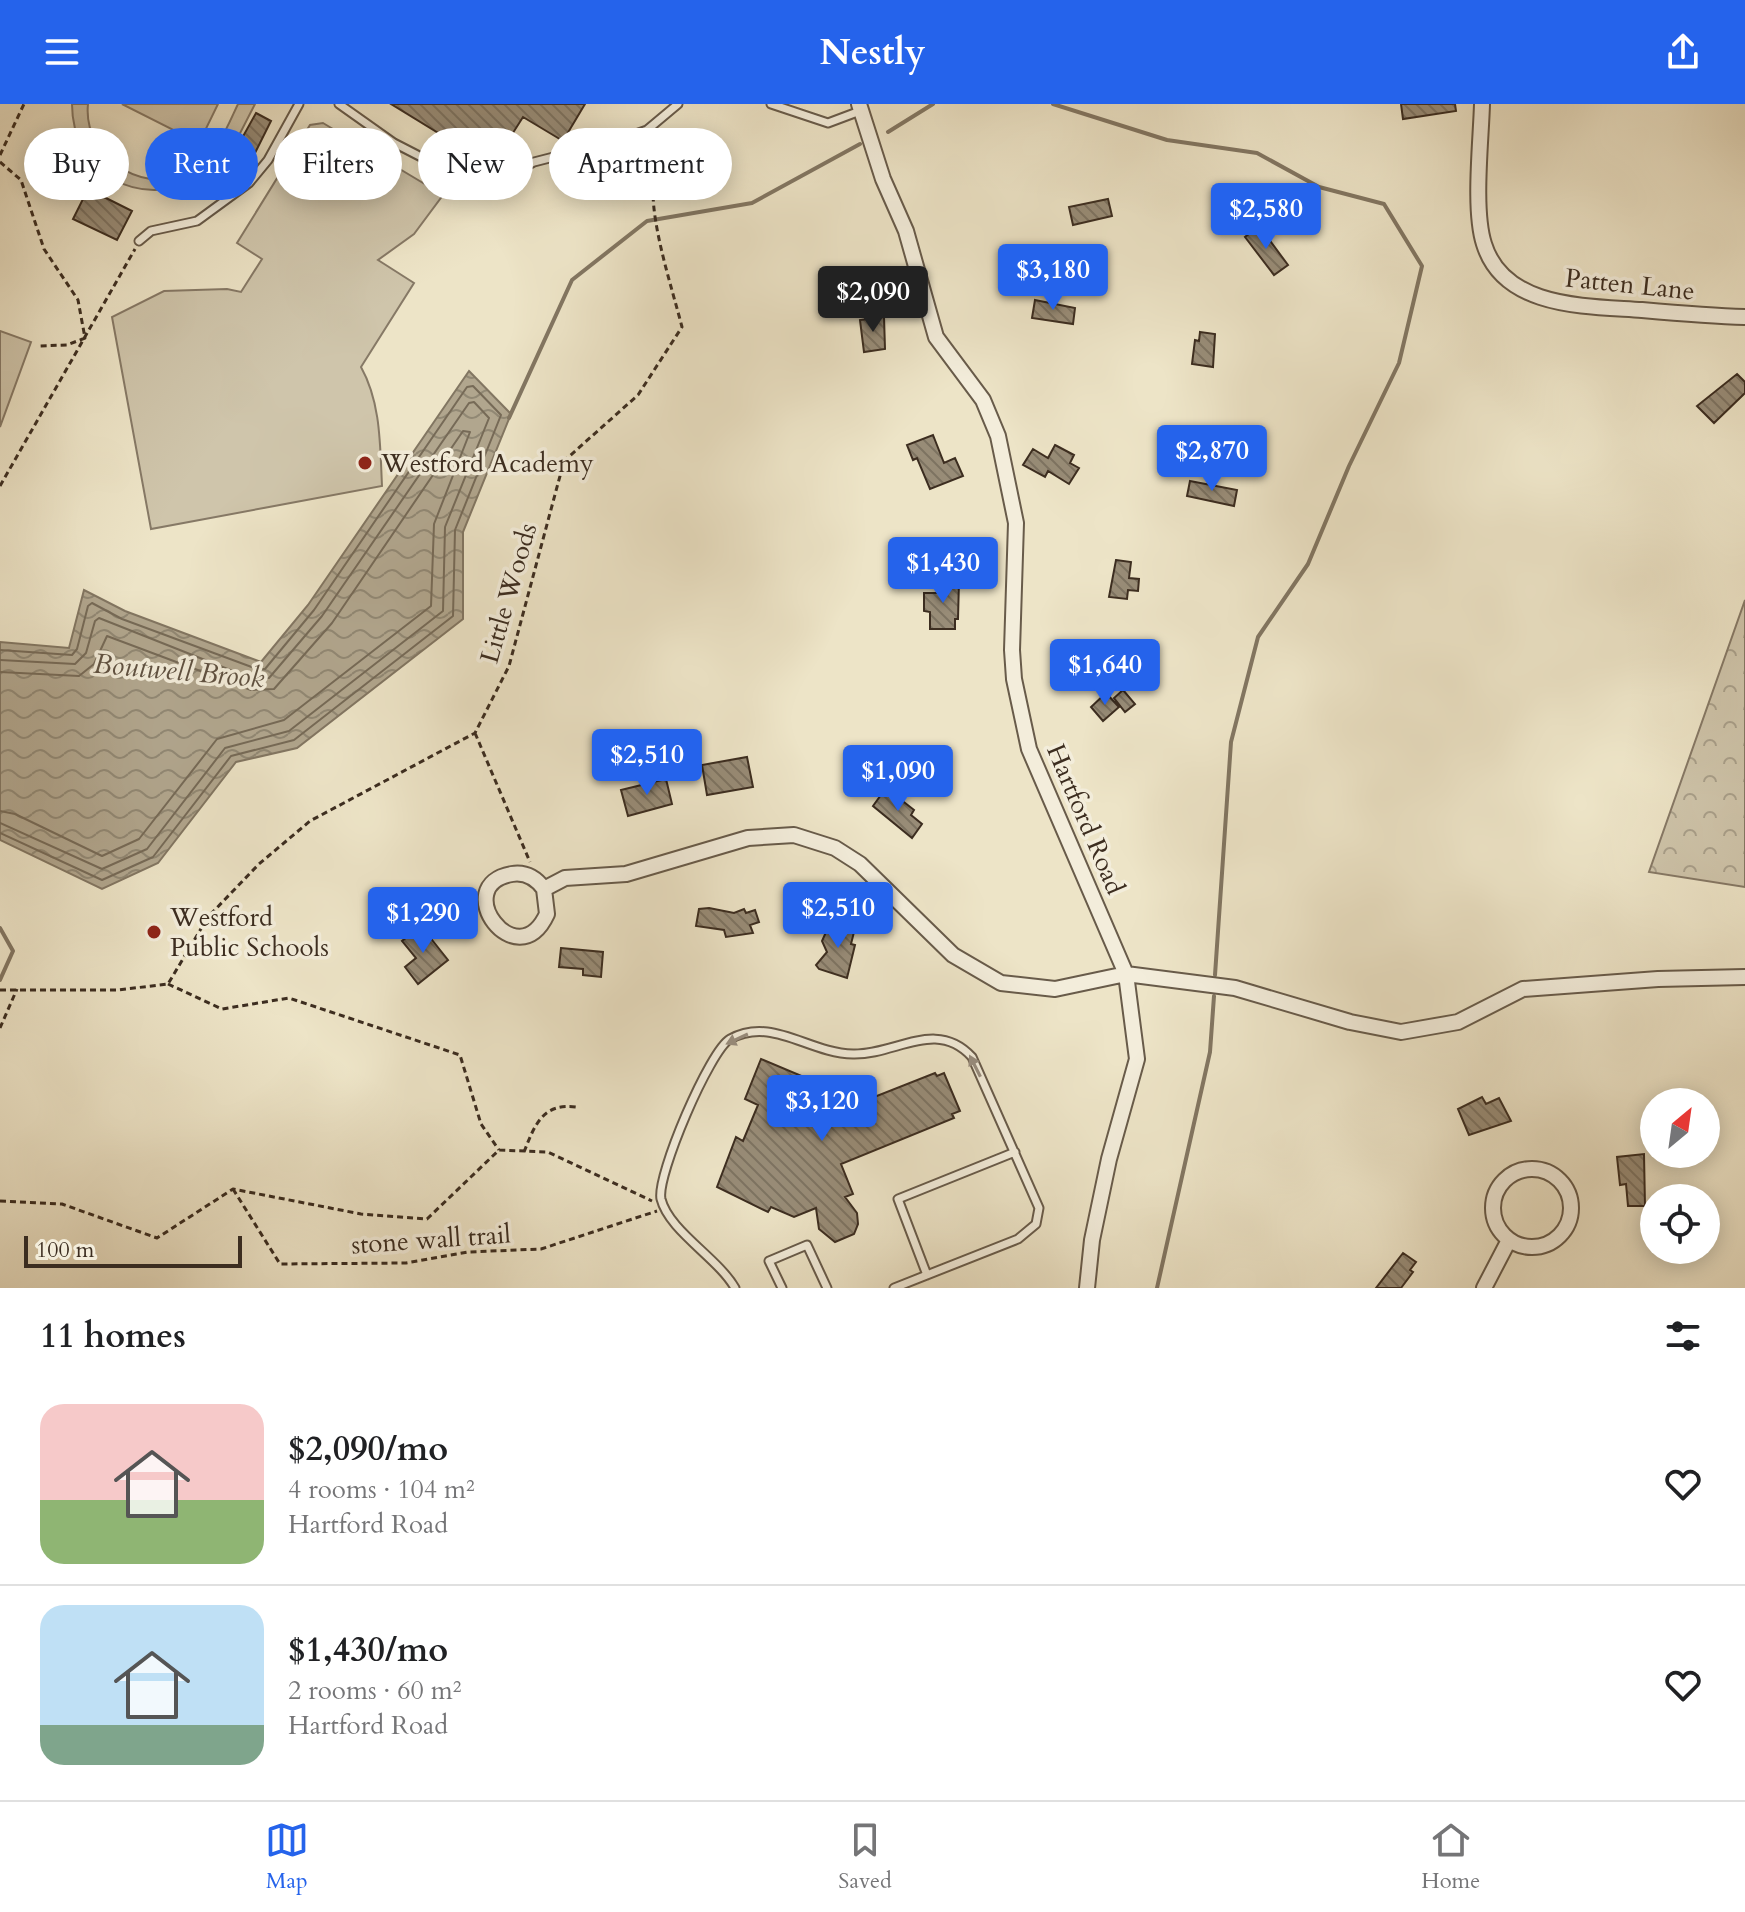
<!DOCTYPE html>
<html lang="en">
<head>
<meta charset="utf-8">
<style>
	:root { --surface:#fff; --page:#f6f6f6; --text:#202124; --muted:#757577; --line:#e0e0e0; --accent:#2563eb }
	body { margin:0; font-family:Cardo,serif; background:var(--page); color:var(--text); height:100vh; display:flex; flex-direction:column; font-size:30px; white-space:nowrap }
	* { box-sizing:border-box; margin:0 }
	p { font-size:26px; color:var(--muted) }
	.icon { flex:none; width:44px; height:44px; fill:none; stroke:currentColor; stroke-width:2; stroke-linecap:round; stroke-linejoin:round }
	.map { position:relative; height:1184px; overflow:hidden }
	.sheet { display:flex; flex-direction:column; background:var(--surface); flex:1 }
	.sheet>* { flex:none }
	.banner { position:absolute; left:24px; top:24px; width:800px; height:72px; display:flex; gap:16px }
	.needle { width:52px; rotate:29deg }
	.buttons { position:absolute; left:1640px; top:984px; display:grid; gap:16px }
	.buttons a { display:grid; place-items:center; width:80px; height:80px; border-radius:50%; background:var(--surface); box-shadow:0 4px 20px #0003; font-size:40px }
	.scale { position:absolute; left:24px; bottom:20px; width:218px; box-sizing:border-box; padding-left:8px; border:4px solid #3c2d20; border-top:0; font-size:22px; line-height:28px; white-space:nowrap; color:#3c2d20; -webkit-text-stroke:6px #f3eddb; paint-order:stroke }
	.price { position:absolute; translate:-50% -68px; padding:0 18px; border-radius:8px; background:var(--accent); color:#fff; font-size:26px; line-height:52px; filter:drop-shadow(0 2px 4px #0008) }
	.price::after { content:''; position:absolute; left:50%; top:48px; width:24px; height:18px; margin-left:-12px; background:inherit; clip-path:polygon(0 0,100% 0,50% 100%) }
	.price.active { background:#222; color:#fff }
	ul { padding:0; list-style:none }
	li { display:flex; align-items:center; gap:24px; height:200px; padding:0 40px }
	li+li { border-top:2px solid var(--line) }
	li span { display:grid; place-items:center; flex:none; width:224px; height:160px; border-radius:24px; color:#555 }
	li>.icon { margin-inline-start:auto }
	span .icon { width:96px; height:96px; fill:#fffc; stroke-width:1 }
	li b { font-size:34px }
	h2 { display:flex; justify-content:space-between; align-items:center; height:96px; padding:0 40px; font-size:34px }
	.chip { padding:0 28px; border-radius:36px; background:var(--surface); box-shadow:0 4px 20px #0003; font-size:28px; line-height:72px }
	.chip.active { background:var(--accent); color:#fff }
	header { display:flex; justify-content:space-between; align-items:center; height:104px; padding:0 40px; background:var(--accent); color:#fff; font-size:36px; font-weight:600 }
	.dock { display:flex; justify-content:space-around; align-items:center; height:112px; border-top:2px solid var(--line); background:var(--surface); font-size:22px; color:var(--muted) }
	.dock a { display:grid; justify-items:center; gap:4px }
	.dock .active { color:var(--accent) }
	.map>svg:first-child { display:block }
	.park { fill:url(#park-crowns); stroke:#867966; stroke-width:2 }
	.pitch { fill:#cfc5ab; stroke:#867966; stroke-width:2 }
	.water { fill:url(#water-waves); stroke:#827662; stroke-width:2 }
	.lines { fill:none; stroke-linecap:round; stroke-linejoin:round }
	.shore { stroke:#766a57; stroke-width:2 }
	.stream { stroke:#827662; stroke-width:4 }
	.building { fill:url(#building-back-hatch); stroke:#3c2d20; stroke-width:2 }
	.service-casing { stroke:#685b4a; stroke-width:11 }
	.minor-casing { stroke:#685b4a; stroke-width:18 }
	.path { stroke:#3c2d20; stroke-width:3; stroke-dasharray:6 4; stroke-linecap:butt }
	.service { stroke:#f3eddb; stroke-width:7 }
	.minor { stroke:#f3eddb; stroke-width:14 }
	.oneway { fill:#988d7e }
	.poi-dot { fill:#8f2418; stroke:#f3eddb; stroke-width:3 }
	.labels { text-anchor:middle; stroke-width:7; stroke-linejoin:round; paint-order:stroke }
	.street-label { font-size:26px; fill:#3c2d20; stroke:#f3eddb }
	.poi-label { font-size:26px; fill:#3c2d20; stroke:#f3eddb; text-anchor:start }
	.water-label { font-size:28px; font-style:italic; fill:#5f5141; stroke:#f3eddb }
</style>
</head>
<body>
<header><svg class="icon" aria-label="menu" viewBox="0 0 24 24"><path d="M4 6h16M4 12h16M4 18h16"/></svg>Nestly<svg class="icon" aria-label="share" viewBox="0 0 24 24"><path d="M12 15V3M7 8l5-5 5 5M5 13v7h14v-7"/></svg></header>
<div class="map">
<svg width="1745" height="1184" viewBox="0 0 1745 1184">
	<defs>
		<pattern id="park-crowns" width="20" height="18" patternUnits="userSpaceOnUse" patternTransform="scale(2)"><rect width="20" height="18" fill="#cfc5ab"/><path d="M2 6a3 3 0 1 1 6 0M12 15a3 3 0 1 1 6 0" fill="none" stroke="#a9a08b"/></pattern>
		<pattern id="water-waves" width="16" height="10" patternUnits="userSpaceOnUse" patternTransform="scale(2)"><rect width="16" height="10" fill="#b1a68e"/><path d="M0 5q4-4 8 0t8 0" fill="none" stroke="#918874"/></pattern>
		<pattern id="building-back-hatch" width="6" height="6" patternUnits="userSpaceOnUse" patternTransform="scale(2)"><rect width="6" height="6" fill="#988c77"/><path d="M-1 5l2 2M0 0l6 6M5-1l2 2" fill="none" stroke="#7d7361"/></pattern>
	</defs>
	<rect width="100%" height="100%" fill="#ede4c7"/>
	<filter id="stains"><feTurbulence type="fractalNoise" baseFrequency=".0025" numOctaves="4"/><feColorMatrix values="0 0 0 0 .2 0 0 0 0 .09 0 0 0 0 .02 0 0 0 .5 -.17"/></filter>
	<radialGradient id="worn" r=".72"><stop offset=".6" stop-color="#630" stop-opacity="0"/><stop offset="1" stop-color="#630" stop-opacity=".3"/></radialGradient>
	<path class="park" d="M1745 496V783L1649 768Z"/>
	<path class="pitch" d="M72 0H88C82 57 153 98 199 62 218 47 228 21 238 0H255L213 82 199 75C139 106 72 69 72 0Z
		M122 0H218L199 39Z
		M323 19 443 91 414 130 378 156 414 179 361 263C381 299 380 341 382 382L151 425 112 213 164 187 227 185 241 188 262 155 237 139 310 21Z
		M0 227 31 238 0 323Z"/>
	<path class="water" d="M469 267 511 310 463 428V515L297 644 236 658 158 759 102 785 0 736V538L69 544 84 486 125 507 261 558 308 501Z"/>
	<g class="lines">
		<path class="shore" d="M0 546 72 551 77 545 88 502 92 499 122 515 257 565H265L314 506 467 283 473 282 501 311 455 426 453 512 294 636 231 652 153 753 102 776 0 729
			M0 556 75 560 86 549 95 517 99 514 253 575 269 574 322 512 469 299 474 298 489 314 445 423 443 507 289 627 225 644 147 745 102 765 0 719
			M0 568 79 572 94 560 107 532 251 586 274 585 332 519 463 327 470 328 434 420 431 502 284 616 217 635 139 735 102 752 15 710 0 707"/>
		<path class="stream" d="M1053 0 1167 36 1257 49 1319 83 1384 100 1422 162 1399 259 1349 362 1308 460 1258 533 1231 638 1215 871
			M888 28 933 0
			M509 314 572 176 647 117 752 99 860 40
			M0 824 13 847 0 876
			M1157 1184 1210 948 1214 892"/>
	</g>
	<path class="building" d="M391 0H585L563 37 523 13 499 51 479 38 468 56 457 49 461 43Z
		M1401 0H1455L1456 7 1403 15Z
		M256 9 271 17 253 53 236 45Z
		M88 85 132 107 117 136 73 115Z
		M1108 95 1112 112 1073 121 1069 103Z
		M1259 122 1288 161 1274 171 1245 133Z
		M893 167 895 185 884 186 881 169Z
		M1035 196 1075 204 1073 220 1032 214Z
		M884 213 885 245 864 248 860 216Z
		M1200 228 1215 230 1213 263 1192 260 1195 236 1199 237Z
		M1737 270 1745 278V289L1714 319 1697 302Z
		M933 331 944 359 955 354 963 372 930 385 917 354 913 356 907 341Z
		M1055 341 1074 351 1070 359 1079 364 1069 380 1048 367 1045 373 1023 361 1033 345 1048 354Z
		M1190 377 1237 386 1234 402 1187 392Z
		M1116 456 1131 458 1129 474 1139 475 1138 487 1128 486 1127 495 1109 493Z
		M937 476 959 477 958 515H955V525H930V508L924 507V489H937Z
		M1123 586 1135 600 1125 608 1114 594Z
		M1106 589 1119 603 1103 617 1091 603Z
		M747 653 753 683 707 691 702 661Z
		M666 675 672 700 628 712 621 686Z
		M886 684 914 706 911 711 922 720 912 734 873 702Z
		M709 804 734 809 744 805 746 809 755 806 759 818 750 821 753 829 726 833 724 826 696 822 699 805Z
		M831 817 855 824 851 840 855 841 847 874 819 865 816 861 827 848 822 837Z
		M421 822 448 856 418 880 405 863 416 854 402 837Z
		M561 844 603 848 601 873 583 871V865L559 863Z
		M761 955 823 981 806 1020 935 969 937 972 944 969 960 1007 952 1010 954 1014 841 1060 853 1090 845 1093 857 1109 858 1120 854 1130 835 1138 819 1125 816 1104 794 1113 771 1103 768 1108 717 1083 736 1033 743 1037 758 1001 745 995Z
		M1482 993 1486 1000 1499 994 1511 1017 1469 1031 1458 1005Z
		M1644 1050 1645 1102H1628L1626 1080 1620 1081 1617 1053Z
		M1403 1149 1416 1158 1410 1166 1413 1168 1401 1184H1376Z"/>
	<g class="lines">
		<g class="service-casing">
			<path id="service" d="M339 0 394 39 466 76 503 75 534 58 616 37 647 26 678 0
				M771 0 828 19 860 7
				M139 137 151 127 197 117 249 79 268 56 299 0
				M927 1171 898 1095 1015 1048
				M735 1184C718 1154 669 1127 661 1095 656 1072 710 946 730 935 772 912 808 949 853 950 896 951 936 914 972 953L1039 1104 1036 1120 1018 1135 894 1184
				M782 1184 769 1157 807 1141 827 1184"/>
		</g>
		<g class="minor-casing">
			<path id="minor" d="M859 0 883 75 906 127 936 233 983 296 998 332 1016 419 1012 546 1014 575 1029 645 1126 870 1137 955 1109 1055 1092 1136 1087 1184
				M1482 0C1481 37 1473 106 1484 140 1504 205 1587 202 1642 206 1676 209 1710 212 1745 213
				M544 785 547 810C517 875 448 781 512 770 525 768 536 774 544 785L565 774 626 770 748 734 794 731 835 744 860 760 953 851 1001 879 1055 885 1126 870 1235 884 1350 918 1401 928 1458 918 1523 885 1658 875 1745 873
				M1493 1104a39 39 0 1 1 78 0a39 39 0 1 1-78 0Z
				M1484 1184 1509 1136"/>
		</g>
		<path class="path" d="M0 51 24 0
			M0 58 21 76 44 145 78 196 85 234 67 241 39 242
			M0 382 135 145
			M475 629 530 758
			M168 880 222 905 289 894 460 951 481 1020 499 1046
			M0 886H118L168 880 208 813 259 760 310 717 475 629 509 562 564 357 638 291 682 223C672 184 652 124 653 84 654 61 663 60 652 36
			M0 924 17 885
			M524 1048C535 1020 543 999 576 1003
			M233 1085 280 1160 406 1159 468 1148 541 1145 657 1107
			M0 1097 62 1100 157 1134 233 1085 361 1110 427 1115 499 1046 548 1048 652 1097"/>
		<use href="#service" class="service"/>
		<use href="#minor" class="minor"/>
	</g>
	<defs><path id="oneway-solid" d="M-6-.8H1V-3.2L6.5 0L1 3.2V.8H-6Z" transform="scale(2)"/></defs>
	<g class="oneway">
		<use href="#oneway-solid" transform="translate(737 935) rotate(155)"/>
		<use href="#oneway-solid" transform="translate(975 962) rotate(-117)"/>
	</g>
	<g class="poi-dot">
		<circle cx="365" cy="359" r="8"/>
		<circle cx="154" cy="828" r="8"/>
	</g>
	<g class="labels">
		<g class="street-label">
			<text transform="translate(1630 180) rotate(6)" y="9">Patten Lane</text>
			<text transform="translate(508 489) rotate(-74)" y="9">Little Woods</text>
			<text transform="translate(1086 715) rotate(67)" y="9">Hartford Road</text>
			<text transform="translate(431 1135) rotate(-4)" y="9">stone wall trail</text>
		</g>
		<g class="poi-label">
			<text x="381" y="368">Westford Academy</text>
			<text x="170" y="822">Westford<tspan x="170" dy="30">Public Schools</tspan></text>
		</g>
		<g class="water-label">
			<text transform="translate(179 566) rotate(5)" y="10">Boutwell Brook</text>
		</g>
	</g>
	<rect width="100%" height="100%" filter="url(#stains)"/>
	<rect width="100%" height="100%" fill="url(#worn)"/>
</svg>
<div class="buttons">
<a><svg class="needle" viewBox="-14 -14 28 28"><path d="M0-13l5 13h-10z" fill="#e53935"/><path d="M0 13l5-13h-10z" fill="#757577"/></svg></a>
<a><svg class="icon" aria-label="locate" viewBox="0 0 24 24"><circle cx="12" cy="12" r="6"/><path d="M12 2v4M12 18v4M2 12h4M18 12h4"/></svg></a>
</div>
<div class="scale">100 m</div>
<b class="price" style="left:1266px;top:147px">$2,580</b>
<b class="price" style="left:1053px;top:208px">$3,180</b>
<b class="price active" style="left:873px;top:230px">$2,090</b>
<b class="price" style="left:1212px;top:389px">$2,870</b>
<b class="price" style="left:943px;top:501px">$1,430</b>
<b class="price" style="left:1105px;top:603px">$1,640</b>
<b class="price" style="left:647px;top:693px">$2,510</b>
<b class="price" style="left:898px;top:709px">$1,090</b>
<b class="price" style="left:838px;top:846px">$2,510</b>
<b class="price" style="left:423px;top:851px">$1,290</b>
<b class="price" style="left:822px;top:1039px">$3,120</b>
<div class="banner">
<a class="chip">Buy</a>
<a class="chip active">Rent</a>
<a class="chip">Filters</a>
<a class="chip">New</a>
<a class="chip">Apartment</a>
</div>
</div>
<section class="sheet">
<h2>11 homes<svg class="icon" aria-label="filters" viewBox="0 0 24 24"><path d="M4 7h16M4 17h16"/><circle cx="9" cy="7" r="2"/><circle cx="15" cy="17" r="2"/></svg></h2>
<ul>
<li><span style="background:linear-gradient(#f6c9c9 60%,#8fb573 0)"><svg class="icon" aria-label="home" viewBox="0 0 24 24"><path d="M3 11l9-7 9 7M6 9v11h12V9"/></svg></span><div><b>$2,090/mo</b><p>4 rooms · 104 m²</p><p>Hartford Road</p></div><svg class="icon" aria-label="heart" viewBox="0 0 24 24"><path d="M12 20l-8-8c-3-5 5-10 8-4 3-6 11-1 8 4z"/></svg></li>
<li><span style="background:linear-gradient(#bfe0f5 75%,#7fa58c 0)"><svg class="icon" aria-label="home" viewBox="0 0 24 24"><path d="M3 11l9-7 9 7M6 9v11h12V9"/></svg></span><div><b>$1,430/mo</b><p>2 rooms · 60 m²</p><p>Hartford Road</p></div><svg class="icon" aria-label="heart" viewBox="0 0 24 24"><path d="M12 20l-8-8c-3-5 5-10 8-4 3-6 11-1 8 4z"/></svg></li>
</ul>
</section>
<nav class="dock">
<a class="active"><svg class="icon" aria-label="map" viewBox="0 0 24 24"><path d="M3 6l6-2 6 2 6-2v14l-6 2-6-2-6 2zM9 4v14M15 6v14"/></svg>Map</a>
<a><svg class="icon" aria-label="saved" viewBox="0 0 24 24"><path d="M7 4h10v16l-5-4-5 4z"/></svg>Saved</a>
<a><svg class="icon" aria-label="home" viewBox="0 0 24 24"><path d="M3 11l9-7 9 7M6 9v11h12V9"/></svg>Home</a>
</nav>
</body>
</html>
